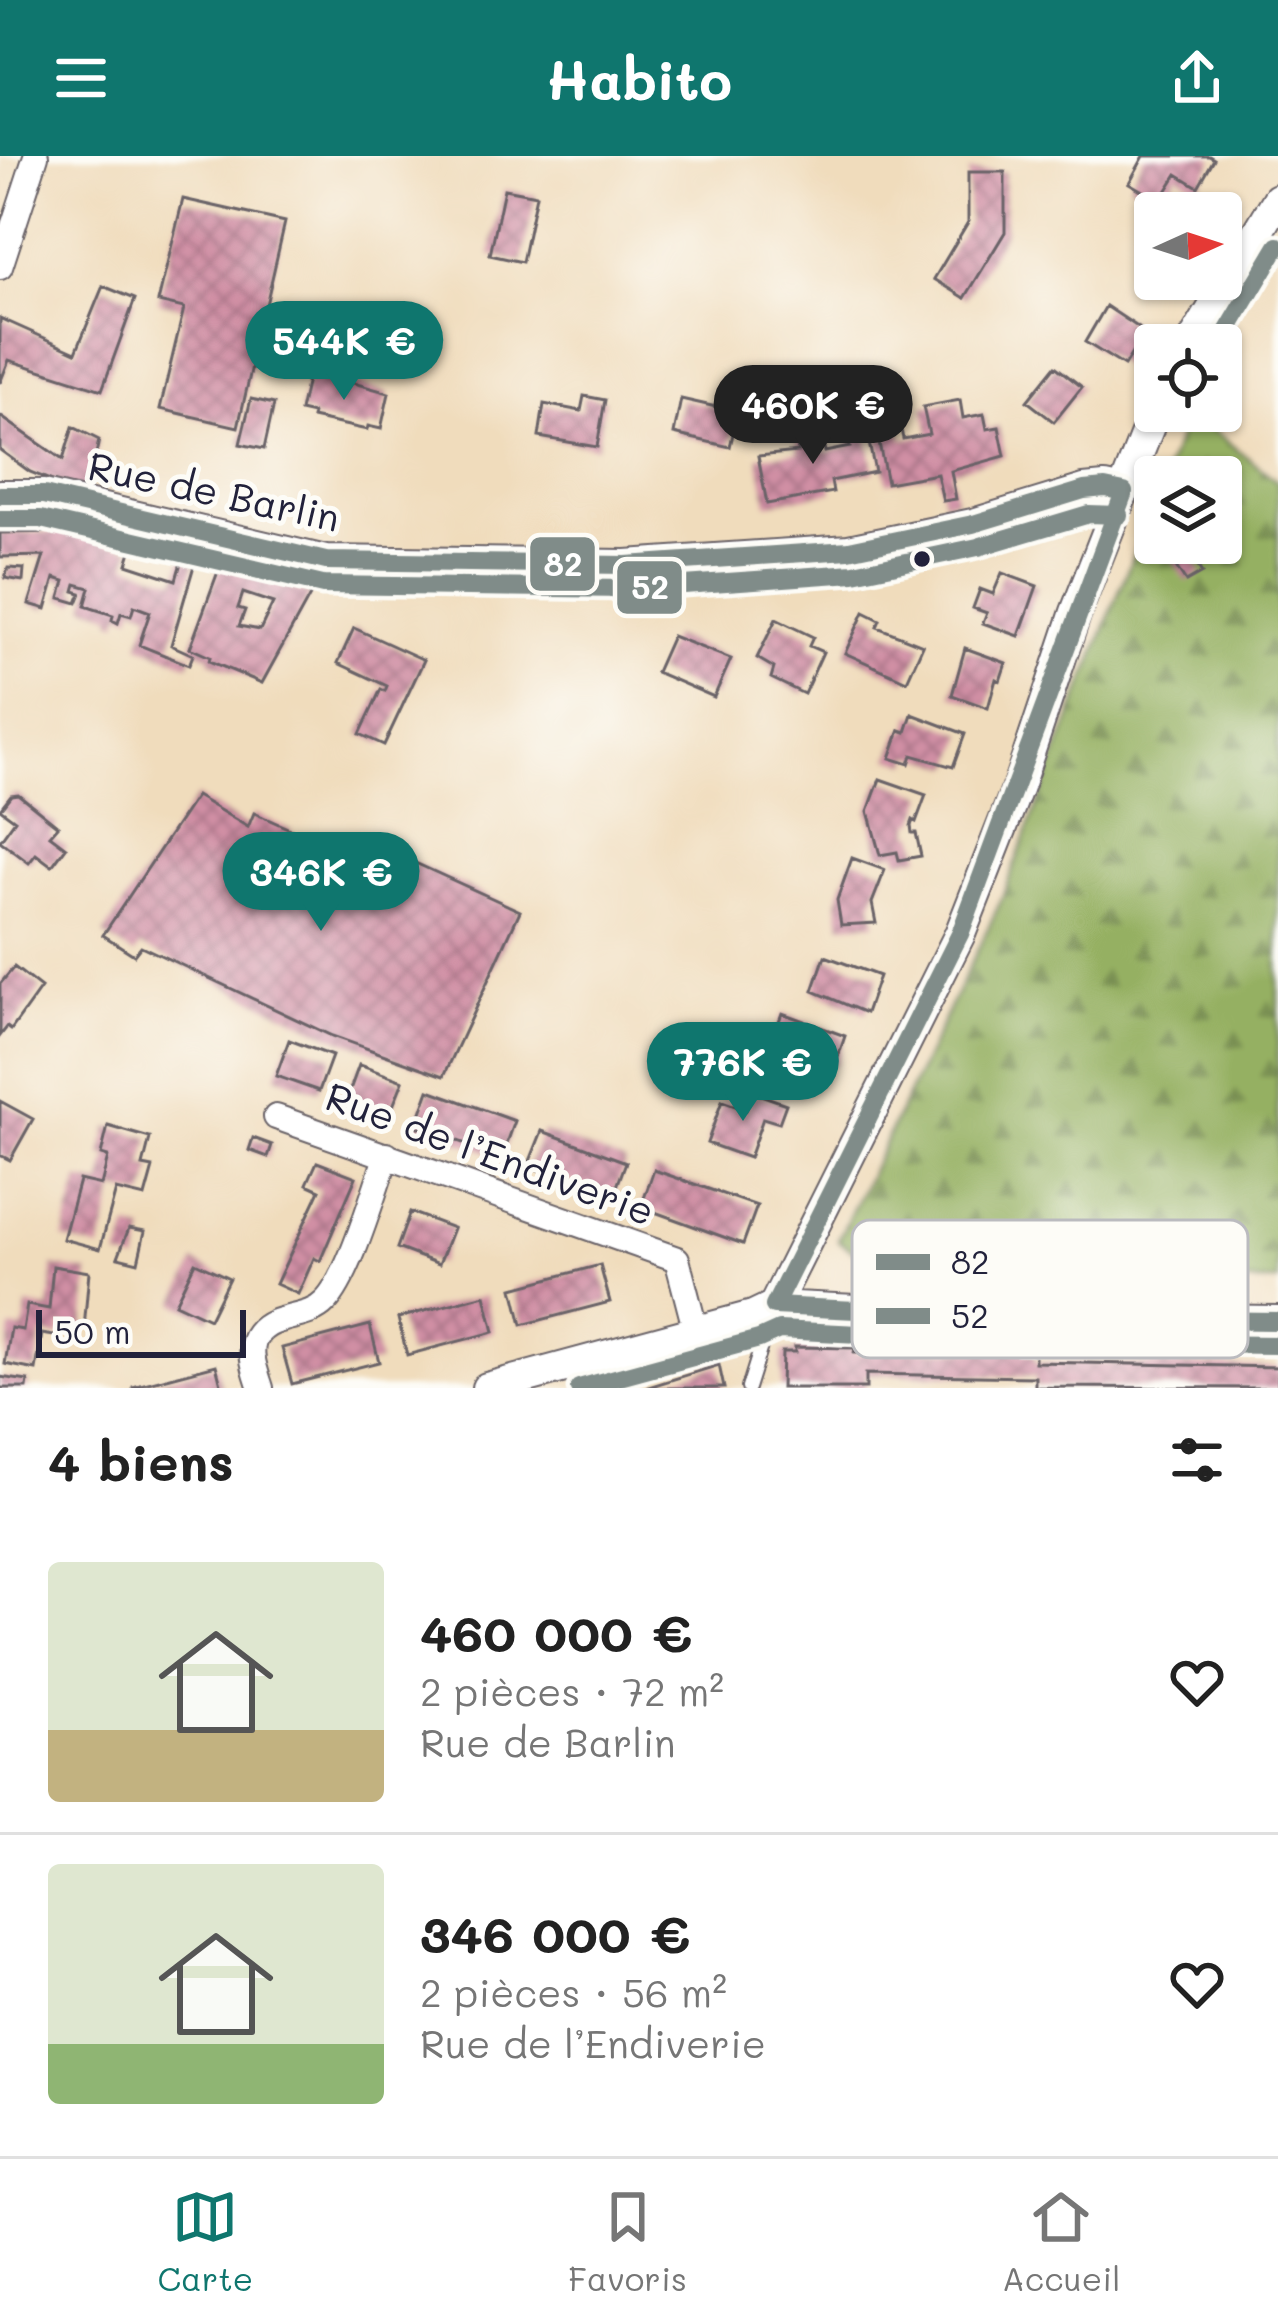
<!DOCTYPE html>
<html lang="fr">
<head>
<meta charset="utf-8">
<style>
	:root { --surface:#fff; --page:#f2f2f2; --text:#222; --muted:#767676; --line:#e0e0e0; --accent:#0f766e }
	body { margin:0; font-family:Mali,sans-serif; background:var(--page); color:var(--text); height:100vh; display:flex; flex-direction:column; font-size:45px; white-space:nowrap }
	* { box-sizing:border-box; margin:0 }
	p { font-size:39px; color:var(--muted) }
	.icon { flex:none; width:66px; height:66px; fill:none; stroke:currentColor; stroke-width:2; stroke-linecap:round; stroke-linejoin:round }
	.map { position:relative; height:1232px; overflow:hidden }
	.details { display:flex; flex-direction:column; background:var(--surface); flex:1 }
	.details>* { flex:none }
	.needle { width:78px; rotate:87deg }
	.fabs { position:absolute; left:1134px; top:36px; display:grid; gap:24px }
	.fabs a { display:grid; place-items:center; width:108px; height:108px; border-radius:12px; background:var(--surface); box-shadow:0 3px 9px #0004; font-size:60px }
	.scale { position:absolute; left:36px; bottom:30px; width:210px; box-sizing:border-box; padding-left:12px; border:6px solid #22223b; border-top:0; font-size:33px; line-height:42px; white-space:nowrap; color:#22223b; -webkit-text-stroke:9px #fdfcf7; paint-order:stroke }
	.price { position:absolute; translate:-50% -102px; padding:0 27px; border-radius:42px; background:var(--accent); color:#fff; font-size:39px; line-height:78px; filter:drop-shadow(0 3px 6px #0008) }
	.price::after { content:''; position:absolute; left:50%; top:72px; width:36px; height:27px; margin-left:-18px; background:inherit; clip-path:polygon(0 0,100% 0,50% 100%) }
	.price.current { background:#222; color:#fff }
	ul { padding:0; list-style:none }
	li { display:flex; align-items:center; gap:36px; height:300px; padding:0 48px }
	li+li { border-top:3px solid var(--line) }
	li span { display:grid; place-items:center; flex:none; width:336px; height:240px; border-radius:12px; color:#555 }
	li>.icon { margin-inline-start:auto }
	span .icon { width:144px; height:144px; fill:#fffc; stroke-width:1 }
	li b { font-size:51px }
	h2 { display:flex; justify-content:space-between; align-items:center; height:144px; padding:0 48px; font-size:51px }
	header { display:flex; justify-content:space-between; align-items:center; height:156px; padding:0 48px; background:var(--accent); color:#fff; font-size:54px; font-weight:800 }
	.menu { display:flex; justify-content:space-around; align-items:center; height:168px; border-top:3px solid var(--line); background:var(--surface); font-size:33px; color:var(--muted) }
	.menu a { display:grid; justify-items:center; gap:6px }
	.menu .current { color:var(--accent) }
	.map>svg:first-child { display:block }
	.forest { fill:url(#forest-firs); stroke:#5c694e; stroke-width:3 }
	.building { fill:url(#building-cross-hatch); fill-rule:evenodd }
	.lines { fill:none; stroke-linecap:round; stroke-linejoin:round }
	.service-casing { stroke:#6a6368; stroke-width:16 }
	.minor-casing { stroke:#6a6368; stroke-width:28 }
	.tertiary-casing { stroke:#6a6368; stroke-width:34 }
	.service { stroke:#fff; stroke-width:12 }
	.minor { stroke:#fff; stroke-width:24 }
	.tertiary { stroke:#fff; stroke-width:30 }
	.bus-1-casing { stroke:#fdfcf7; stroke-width:27 }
	.bus-2-casing { stroke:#fdfcf7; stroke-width:27 }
	.bus-1 { stroke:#808c89; stroke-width:18 }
	.bus-2 { stroke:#808c89; stroke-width:18 }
	.bus-dot { fill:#22223b; stroke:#fdfcf7; stroke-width:4.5 }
	.labels { text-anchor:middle; stroke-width:10; stroke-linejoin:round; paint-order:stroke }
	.street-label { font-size:39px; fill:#22223b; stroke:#fdfcf7 }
	.key { fill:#fdfcf7; stroke:#bbbbbf; stroke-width:3 }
	.key-label { font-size:33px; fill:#22223b }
	.line-badge { stroke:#fdfcf7; stroke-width:4.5 }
	.badge-label { font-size:33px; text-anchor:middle; font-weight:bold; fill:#fff }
</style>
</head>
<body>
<header><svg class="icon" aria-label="menu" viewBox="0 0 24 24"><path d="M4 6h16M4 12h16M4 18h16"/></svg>Habito<svg class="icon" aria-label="share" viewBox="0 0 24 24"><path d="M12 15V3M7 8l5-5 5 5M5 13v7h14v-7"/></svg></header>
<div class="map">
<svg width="1278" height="1232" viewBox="0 0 1278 1232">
	<defs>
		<pattern id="forest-firs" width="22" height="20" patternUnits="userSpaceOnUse" patternTransform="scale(3)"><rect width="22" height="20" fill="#95b062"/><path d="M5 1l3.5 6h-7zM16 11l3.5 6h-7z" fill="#798f52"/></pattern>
		<pattern id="building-cross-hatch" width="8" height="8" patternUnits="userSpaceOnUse" patternTransform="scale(3)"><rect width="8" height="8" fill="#d08fa4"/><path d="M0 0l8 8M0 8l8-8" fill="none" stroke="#a87487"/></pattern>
	</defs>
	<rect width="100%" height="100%" fill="#fdfcf7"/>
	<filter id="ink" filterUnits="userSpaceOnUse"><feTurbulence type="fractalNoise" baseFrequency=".00833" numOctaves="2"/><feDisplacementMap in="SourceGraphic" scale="24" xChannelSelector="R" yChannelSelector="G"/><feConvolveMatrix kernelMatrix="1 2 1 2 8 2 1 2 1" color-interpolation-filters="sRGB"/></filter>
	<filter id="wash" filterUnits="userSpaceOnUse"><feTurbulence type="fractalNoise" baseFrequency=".004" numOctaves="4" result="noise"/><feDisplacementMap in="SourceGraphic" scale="48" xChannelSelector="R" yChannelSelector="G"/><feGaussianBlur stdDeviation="2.7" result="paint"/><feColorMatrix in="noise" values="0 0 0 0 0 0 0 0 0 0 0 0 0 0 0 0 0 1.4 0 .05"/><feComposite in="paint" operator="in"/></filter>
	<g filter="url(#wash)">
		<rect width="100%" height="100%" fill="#f0dcbc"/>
		<path class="forest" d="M1189 255 1278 326V1126L895 1125 838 1084 1000 747 1155 342V387H1221V321H1163Z"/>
		<g id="blocks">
			<path class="building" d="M1144 0H1209L1214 3 1198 31 1177 18 1160 45 1129 27Z
				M968 16H1005V76L965 142 934 123 968 66Z
				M504 33 536 39 522 106 490 99Z
				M183 43 285 66 238 271 160 253 184 152 158 146Z
				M103 130 135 143 102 234 9 204 0 227V162L76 196Z
				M1106 150 1145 176 1124 210 1085 186Z
				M1055 210 1082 231 1054 266 1027 245Z
				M321 218 389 237 381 273 368 270 367 274 312 262 313 258 300 255 308 219 321 222Z
				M584 240 605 244 597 291 539 281 544 248 581 255Z
				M251 243 274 248 264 293 240 288Z
				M681 243 738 256 730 291 674 278Z
				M960 244 963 262 984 258 987 273 999 271 1005 300 951 315 956 343 943 345 937 318 887 327 878 282 891 280 886 257 897 255 903 283 929 278 923 251Z
				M0 260 63 304 73 271 99 284 87 339 30 316 0 294Z
				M818 261 825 296 850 291 848 281 867 277 875 316 831 325 833 336 767 348 758 300 798 296 796 282 811 280 807 263Z
				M66 376 132 392 127 408 176 424 182 403 195 406 171 489 193 499 189 509 139 489 150 456 134 450 131 460 121 457 118 467 112 464 113 459 85 450 90 432 76 428 74 435 81 437 77 447 60 442 65 425 55 422 46 453 29 448 44 400 0 401V377Z
				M1180 391 1188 395 1202 417 1186 426 1173 406 1174 395Z
				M220 410 311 438 262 527 209 505 210 501 190 492ZM243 437 273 447 260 474 239 470 245 454 238 452Z
				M8 412 24 413 23 425 5 422Z
				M1002 417 1037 430 1019 480 983 467 987 457 973 452 980 433 993 438Z
				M864 456 880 464 877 471 923 489 907 525 845 497Z
				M776 463 813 481 809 490 823 496 804 538 771 522 774 512 757 502Z
				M354 472 424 504 384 589 360 578 381 533 385 535 387 530 338 507Z
				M672 480 731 503 714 541 656 516Z
				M965 492 1006 507 1000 525 996 523 988 552 952 539Z
				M912 558 965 578 953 611 912 599 909 608 890 602 900 574 906 576Z
				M880 623 926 639 916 666 913 664 911 670 912 677H916L921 700 899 704 897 696 880 699 868 655Z
				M18 638 58 670 50 679 66 691 52 710 36 698 29 707 0 685 15 664 0 653 11 639Z
				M196 640 248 671 254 657 292 674 286 689 350 717 365 684 520 755 444 920 332 880 141 790 134 799 103 779Z
				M852 702 885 714 872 747 876 767 841 769 837 744Z
				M825 800 879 820 866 857 813 835Z
				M14 811 41 832 11 874 7 871 0 880V828Z
				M782 857 845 880 835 910 811 901 800 921 807 923 801 938 744 914 751 893 767 899Z
				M289 884 332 900 319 935 276 920Z
				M359 909 403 925 389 960 346 945Z
				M429 934 515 965 502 1001 416 970Z
				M752 936 786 948 779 967 763 962 749 1002 707 987 722 945 746 954Z
				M0 945 33 963 10 1004 0 999Z
				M108 970 150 982 143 1010 153 1012 145 1041 116 1034 100 1093 63 1083 79 1024 101 1029 108 1001 101 999Z
				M542 975 626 1006 613 1041 528 1010Z
				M253 982 272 989 268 1001 249 994Z
				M317 1006 356 1021 320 1105 314 1102 298 1138 276 1128 320 1034 307 1028Z
				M654 1014 757 1050 743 1088 641 1051Z
				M410 1056 453 1072 439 1108 397 1092Z
				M129 1072 145 1075 138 1106 118 1101Z
				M195 1106 229 1122 209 1163 175 1147Z
				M600 1109 610 1146 522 1169 513 1132Z
				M53 1110 89 1116 84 1173 61 1169 60 1181 42 1178 36 1214 5 1208 11 1172 23 1174 27 1149 49 1153Z
				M485 1139 494 1176 407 1199 398 1162Z
				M370 1169 379 1206 292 1228 282 1192Z
				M795 1191 855 1192 854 1197H878L879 1193 1022 1195 1035 1199V1206L1278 1211V1232L1035 1231V1221L866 1218V1232H781L782 1196H795Z
				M216 1209 222 1232H133V1231Z
				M719 1209 724 1232H648V1231Z
				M0 1221 28 1225 27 1232H0Z"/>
		</g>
	</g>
	<g filter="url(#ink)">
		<use href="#blocks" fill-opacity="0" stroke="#6a6368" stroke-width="3"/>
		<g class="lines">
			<g class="service-casing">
				<path id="service" d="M748 1232 771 1159"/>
			</g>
			<g class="minor-casing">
				<path id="minor" d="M0 111 36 0
					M276 961 677 1103 696 1176
					M261 1232C256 1216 246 1193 258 1178 274 1157 307 1165 325 1146 350 1121 374 1034 387 999"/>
			</g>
			<g class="tertiary-casing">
				<path id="tertiary" d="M1191 189 1278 43
					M0 339H44L326 405 626 409 849 394 973 368 1084 334 1105 332 1124 336
					M774 1150 960 778 1018 630 1076 456 1155 255
					M487 1232 753 1160 774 1150 1020 1162 1278 1165"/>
			</g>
			<use href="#service" class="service"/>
			<use href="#minor" class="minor"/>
			<use href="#tertiary" class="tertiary"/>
			<g class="bus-1-casing">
				<path id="bus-1" d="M0 339H44L326 405 626 409 849 394 973 368 1084 334 1105 332 1124 336
					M774 1150 960 778 1124 336
					M774 1150 1020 1162 1278 1165"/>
			</g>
			<g class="bus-2-casing">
				<path id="bus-2" d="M1219 189 1278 90
					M0 363H41L323 429 626 433 854 417 978 391 1089 358 1119 359
					M579 1232 759 1183 779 1174 1020 1186 1278 1189"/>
			</g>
			<use href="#bus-1" class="bus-1"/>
			<use href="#bus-2" class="bus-2"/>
		</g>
	</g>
	<circle class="bus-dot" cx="922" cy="403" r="10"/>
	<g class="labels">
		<g class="street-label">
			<text transform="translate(214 336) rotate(12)" y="14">Rue de Barlin</text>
			<text transform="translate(490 998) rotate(20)" y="14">Rue de l’Endiverie</text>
		</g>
	</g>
	<rect x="852" y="1064" width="396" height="138" rx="18" class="key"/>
	<rect x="876" y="1098" width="54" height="16" fill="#808c89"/>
	<rect x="876" y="1152" width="54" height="16" fill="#808c89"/>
	<g class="key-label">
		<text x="951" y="1118">82</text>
		<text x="951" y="1172">52</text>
	</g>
	<g class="line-badge">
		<rect x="528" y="379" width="69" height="58" rx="12" fill="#808c89"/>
		<rect x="615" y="403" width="69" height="57" rx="12" fill="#808c89"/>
	</g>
	<g class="badge-label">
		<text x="563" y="420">82</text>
		<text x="650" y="443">52</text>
	</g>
</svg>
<div class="fabs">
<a><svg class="needle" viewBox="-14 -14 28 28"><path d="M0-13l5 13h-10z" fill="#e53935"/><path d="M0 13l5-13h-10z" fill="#767676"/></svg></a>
<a><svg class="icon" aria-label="locate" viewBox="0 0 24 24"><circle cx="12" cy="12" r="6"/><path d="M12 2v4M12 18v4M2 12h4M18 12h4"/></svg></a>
<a><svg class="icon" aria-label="layers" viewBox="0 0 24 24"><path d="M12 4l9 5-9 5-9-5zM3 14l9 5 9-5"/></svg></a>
</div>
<div class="scale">50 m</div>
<b class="price" style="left:344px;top:247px">544K €</b>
<b class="price current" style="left:813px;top:311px">460K €</b>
<b class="price" style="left:321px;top:778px">346K €</b>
<b class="price" style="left:743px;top:968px">776K €</b>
</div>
<section class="details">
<h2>4 biens<svg class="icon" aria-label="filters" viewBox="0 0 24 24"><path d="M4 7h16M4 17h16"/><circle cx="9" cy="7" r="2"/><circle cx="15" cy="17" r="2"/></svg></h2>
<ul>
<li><span style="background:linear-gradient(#dfe7d0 70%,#c2b280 0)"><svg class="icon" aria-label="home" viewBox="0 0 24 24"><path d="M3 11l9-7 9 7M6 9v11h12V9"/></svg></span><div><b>460 000 €</b><p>2 pièces · 72 m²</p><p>Rue de Barlin</p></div><svg class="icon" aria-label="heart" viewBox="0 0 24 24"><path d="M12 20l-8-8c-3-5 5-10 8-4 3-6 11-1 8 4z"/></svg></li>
<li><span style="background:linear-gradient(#dfe7d0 75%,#8fb573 0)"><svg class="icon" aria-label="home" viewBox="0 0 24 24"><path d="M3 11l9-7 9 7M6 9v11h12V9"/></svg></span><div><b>346 000 €</b><p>2 pièces · 56 m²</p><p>Rue de l’Endiverie</p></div><svg class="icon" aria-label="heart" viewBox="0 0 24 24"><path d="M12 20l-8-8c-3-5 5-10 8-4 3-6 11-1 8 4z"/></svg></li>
</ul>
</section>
<nav class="menu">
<a class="current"><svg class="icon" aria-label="map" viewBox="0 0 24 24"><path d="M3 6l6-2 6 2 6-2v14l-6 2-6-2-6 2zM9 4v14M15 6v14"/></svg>Carte</a>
<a><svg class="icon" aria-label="saved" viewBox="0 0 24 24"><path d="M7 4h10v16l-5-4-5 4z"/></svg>Favoris</a>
<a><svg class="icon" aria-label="home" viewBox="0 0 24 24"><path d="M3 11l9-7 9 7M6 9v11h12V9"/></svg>Accueil</a>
</nav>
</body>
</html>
